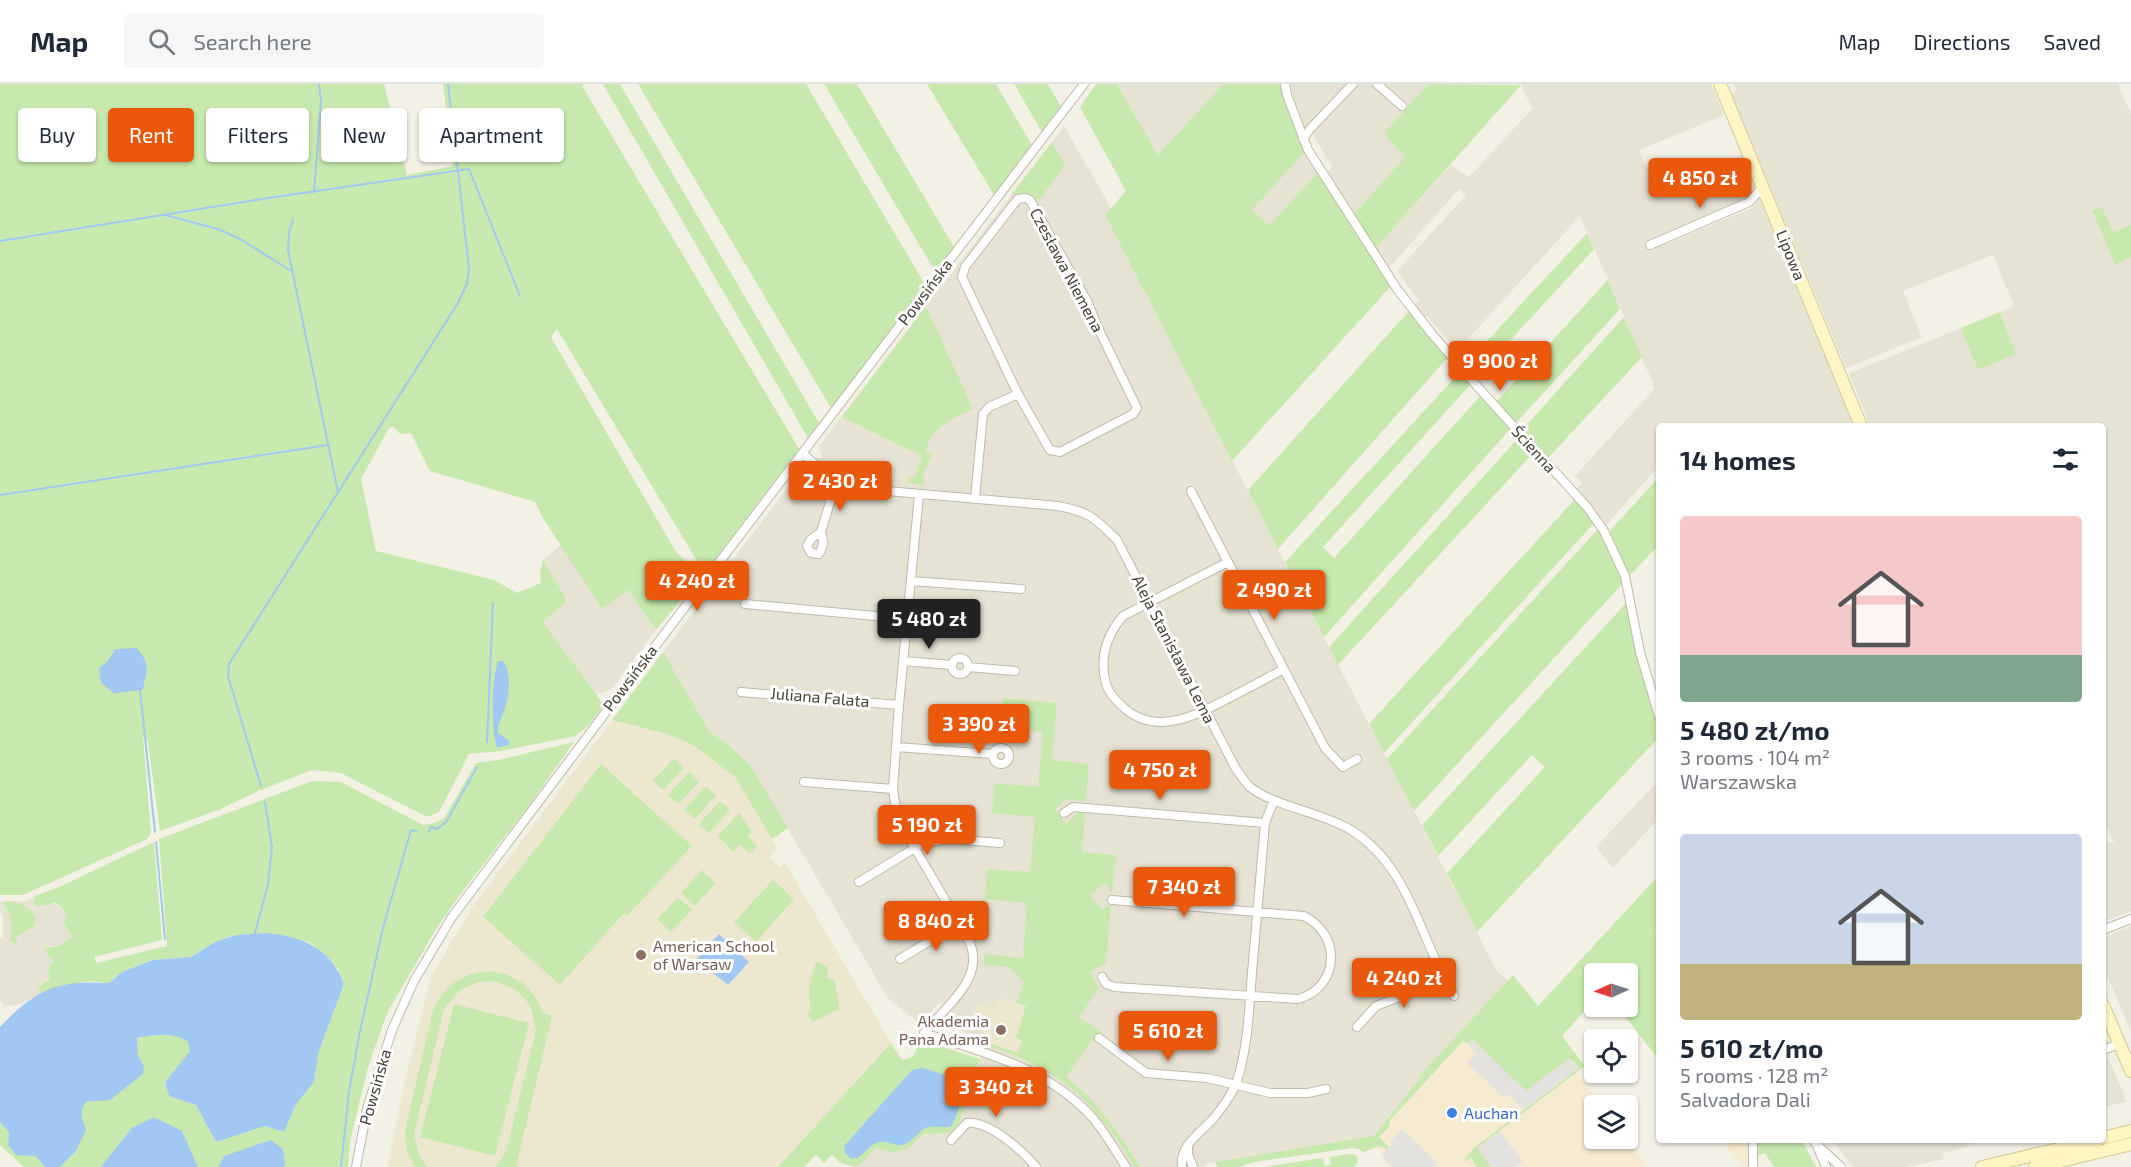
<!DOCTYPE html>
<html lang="en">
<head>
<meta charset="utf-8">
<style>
	:root { --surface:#fff; --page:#f6f6f7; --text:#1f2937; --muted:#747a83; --line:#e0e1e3; --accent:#ea580c }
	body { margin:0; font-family:"Exo 2",sans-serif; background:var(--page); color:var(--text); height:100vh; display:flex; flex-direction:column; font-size:22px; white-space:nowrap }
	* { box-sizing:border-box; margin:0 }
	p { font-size:20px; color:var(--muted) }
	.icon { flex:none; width:33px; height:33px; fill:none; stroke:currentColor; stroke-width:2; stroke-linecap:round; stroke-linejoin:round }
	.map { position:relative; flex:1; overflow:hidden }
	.details { position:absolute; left:1656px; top:339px; width:450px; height:720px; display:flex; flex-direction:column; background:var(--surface); border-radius:6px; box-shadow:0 2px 4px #0004 }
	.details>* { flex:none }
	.guide { position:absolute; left:18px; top:24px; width:570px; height:54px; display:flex; gap:12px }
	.needle { width:39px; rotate:267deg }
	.fabs { position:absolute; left:1584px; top:879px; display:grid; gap:12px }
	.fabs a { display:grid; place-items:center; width:54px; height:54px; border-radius:6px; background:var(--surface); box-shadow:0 2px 4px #0004; font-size:30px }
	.price { position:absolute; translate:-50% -51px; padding:0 14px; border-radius:6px; background:var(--accent); color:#fff; font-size:20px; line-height:39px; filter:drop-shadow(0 2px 3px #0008) }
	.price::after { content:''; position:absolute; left:50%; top:36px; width:18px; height:14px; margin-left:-9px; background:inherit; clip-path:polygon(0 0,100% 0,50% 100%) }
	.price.current { background:#222; color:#fff }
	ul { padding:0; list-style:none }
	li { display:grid; align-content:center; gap:12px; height:318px; padding:0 24px }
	li span { display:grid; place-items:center; height:186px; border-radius:6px; color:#555 }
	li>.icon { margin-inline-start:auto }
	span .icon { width:108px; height:108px; fill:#fffc; stroke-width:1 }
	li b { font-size:26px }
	h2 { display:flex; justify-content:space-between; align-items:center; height:72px; padding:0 24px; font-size:26px }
	.chip { padding:0 21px; border-radius:6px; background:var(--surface); box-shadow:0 2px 4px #0004; font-size:21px; line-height:54px }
	.chip.current { background:var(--accent); color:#fff }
	header { display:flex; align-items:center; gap:36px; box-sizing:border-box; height:84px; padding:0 30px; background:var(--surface); border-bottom:2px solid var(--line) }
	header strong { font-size:28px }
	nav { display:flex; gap:33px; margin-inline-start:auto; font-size:21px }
	.search { width:420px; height:54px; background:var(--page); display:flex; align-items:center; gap:15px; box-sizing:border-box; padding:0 21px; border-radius:6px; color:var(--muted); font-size:22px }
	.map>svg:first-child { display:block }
	.residential { fill:#e7e3d4 }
	.commercial { fill:#f6ead0 }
	.education { fill:#ede7cf }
	.green { fill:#c8e9ad }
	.parking { fill:#e4e2de }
	.water { fill:#a0c8f2 }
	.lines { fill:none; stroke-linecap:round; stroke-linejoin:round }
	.stream { stroke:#a0c8f2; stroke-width:2 }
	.street-casing { stroke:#bfb9a8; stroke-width:10 }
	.secondary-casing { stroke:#d5ca94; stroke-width:14 }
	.street { stroke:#fff; stroke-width:8 }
	.secondary { stroke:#fff6c4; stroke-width:12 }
	.education-dot { fill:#8d6e63; stroke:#fff; stroke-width:2 }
	.shop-dot { fill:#3f7fe0; stroke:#fff; stroke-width:2 }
	.labels { text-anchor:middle; stroke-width:6; stroke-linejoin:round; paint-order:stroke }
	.street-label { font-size:16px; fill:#464135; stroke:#fff }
	.education-label { font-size:16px; fill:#785e54; stroke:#fff; text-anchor:start }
	.shop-label { font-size:16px; fill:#366cbe; stroke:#fff; text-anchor:start }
</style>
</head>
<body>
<header>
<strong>Map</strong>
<div class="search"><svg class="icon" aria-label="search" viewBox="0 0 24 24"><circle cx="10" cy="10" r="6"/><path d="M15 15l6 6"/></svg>Search here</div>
<nav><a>Map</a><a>Directions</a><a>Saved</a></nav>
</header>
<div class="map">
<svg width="2131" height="1083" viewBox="0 0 2131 1083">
	<rect width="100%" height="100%" fill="#f3f0e6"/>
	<path class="residential" d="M1117 0H1223L1158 71Z
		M1290 0H1428L1384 49 1406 73 1353 131 1327 88 1332 83 1308 42 1303 46Z
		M1521 0H1711L1724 31 1639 66 1656 106 1741 71 1754 103 1748 115 1647 157 1651 166 1752 124 1759 115 1780 165 1778 166 1782 175 1784 174 1854 342H1659V382L1605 442 1576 405 1582 399 1575 392 1655 304 1580 132 1457 267 1427 232 1424 235 1414 222 1419 217 1397 187 1466 111 1459 105 1389 184 1375 165 1451 81 1469 93 1532 25Z
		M1734 0H2118L2131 31V141L2113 149 2102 124 2092 128 2115 181 2131 174V827L2103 838V757L2114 759 2106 741 2103 747V342H1870L1849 289 1961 244 1978 286 2016 270 2000 228 2014 222 1993 171 1903 207 1922 253 1846 284 1731 9 1737 6Z
		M1064 42 1111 124 1105 131 1222 357 1497 887 1508 897 1419 992 1420 994 1374 1053 1209 1079 1203 1083H854L863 1078 875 1064 894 1068 900 1067 911 1062 924 1050 949 1049 959 1039 979 980 984 958 979 953 950 943 949 934 953 930 940 918 921 938H917L888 914 750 681 728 660 710 648 663 568 801 386 814 383 822 372 819 362Z
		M1304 69 1317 89 1269 141 1252 125Z
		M562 460 602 524 628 506 656 546 611 606 594 611 543 537 566 518 563 509 543 476Z
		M1659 696V734L1613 784 1596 763Z
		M35 812 34 815 61 822 67 835 63 838 72 854 58 862H47L53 876 50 880V894L39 903 41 909 22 920 5 923 0 916V855L3 853V831L0 828V818L5 817 4 820 12 835 13 849 10 854 16 859 14 855 35 842 27 823 9 817H27Z
		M2131 842V948L2103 882V854Z
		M2107 971 2127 1018 2103 1023V972Z
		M1832 1056H1986L1942 1070 1944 1075 1907 1083H1853Z"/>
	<path class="commercial" d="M1513 891 1576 989 1601 1021 1594 1022V1054L1626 1055 1647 1083H1389L1383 1074 1374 1053 1420 994 1419 992Z
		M1721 1056H1749L1748 1083H1742Z"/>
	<path class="education" d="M612 636 667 650 693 661 735 693 777 764 768 774 780 783 785 779 891 959 778 1083H387L406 993 431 892 474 821Z
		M1001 914 1026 922 1016 953 1022 956 1018 969 981 957 986 938 969 933 981 919 984 922 991 923Z"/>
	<path class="green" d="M0 0H384L407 91 453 82 443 0H584L582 2 799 365 710 482 705 483 696 475 557 245 551 253 676 468 702 491 656 546 628 506 602 525 543 434 535 418 430 387 411 349 400 350 394 343 389 344 361 395 376 467 494 496 517 509 541 499 540 488 543 476 563 509 566 518 543 538 604 621 590 640 576 652 501 667 469 670 439 728 430 732H425L341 689 312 686 258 707 221 725 160 747 148 658 143 652 151 750 147 755 23 811H0Z
		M603 0H620L819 339 808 354Z
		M638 0H806L926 202 831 324Z
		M824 0H857L954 163 936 189Z
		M927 0H996L1032 61 994 111Z
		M1014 0H1048L1061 23 1042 48Z
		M1096 0H1117L1158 71 1223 0H1281L1289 30 1305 68 1252 126 1269 141 1318 88 1391 202 1232 377 1105 131 1126 107 1080 23Z
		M1428 0 1521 1 1375 165 1353 131 1405 73 1384 49Z
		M1052 58 1065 82 1039 116 1029 111 1012 110Z
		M2102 123 2113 148 2131 141V174L2115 181 2092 127Z
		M1587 149 1594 165 1476 294 1464 282Z
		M1608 196 1620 225 1516 339 1496 318Z
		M926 222 973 325C955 333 929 345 926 367L931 369V373L924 388 923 401 909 399V393H916L917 385 922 372 842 333Z
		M1409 227 1448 273 1278 465 1248 406Z
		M2000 228 2016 270 1978 286 1961 244Z
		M1624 233 1642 273 1548 374 1522 346Z
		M1461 287 1472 299 1323 463 1334 474 1482 310 1512 343 1324 553 1285 478Z
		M1520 352 1534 368 1338 581 1329 563Z
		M1659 393V461L1628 493 1616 461 1609 448Z
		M1576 414 1595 438 1384 669 1369 640Z
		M1599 444 1611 466 1623 499 1414 727 1387 675Z
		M1628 517C1632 544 1636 569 1643 595 1648 614 1659 633 1659 653L1477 848 1447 789 1545 683 1532 671 1438 772 1422 741Z
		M663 568 710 648 728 660 750 681 788 744 772 755 735 693 693 661 667 650 612 636Z
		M1003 614 1057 619 1052 676 1089 680 1086 717 1066 715 1055 725 1066 740 1079 728 1085 729 1082 768 1116 771 1112 809 1105 799 1090 811 1102 826 1111 819 1106 879 1090 888 1099 904 1079 933 1103 949 1097 958 1092 956 1066 993C1098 1018 1119 1049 1140 1083H1135C1094 1016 1061 985 985 961L986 958 1018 969 1022 956 1016 954 1026 922 1017 919 1024 897 1008 883 984 881V870L1023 874 1027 819 985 815 987 785 1030 788 1035 733 992 729 995 699 1038 703 1043 648 1000 644Z
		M574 658 531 719 462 808 438 842 388 927 368 983 350 1057 348 1083H60L76 1067 81 1023 86 1018 110 1016 144 982 138 971 137 954C154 950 174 948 189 958L190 967 165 998 169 1012 196 1021 216 1058 265 1042 284 1048 296 1020 314 998 319 967 344 900 338 885 325 870 309 858 265 849 236 851 215 858 191 873 153 876 122 888 109 899 88 897 41 909 38 903 50 895 48 885 53 876 48 872 44 864 58 862 72 853 63 838 67 834 61 822 55 819 37 823 34 819 35 812 59 803 154 758 162 856 94 873 96 879 167 862 159 755 312 697 341 698 423 741 435 739 444 734 476 679 499 676Z
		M674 674 684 684 663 706 653 697Z
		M601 680 692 762 627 832 624 829 560 901 483 833Z
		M689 688 699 698 678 720 668 711Z
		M706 702 716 712 695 735 684 726Z
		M720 717 730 726 709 749 699 740Z
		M739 729 752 748 748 753 757 762 750 770 740 760 733 768 718 752Z
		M702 786 716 799 695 822 681 809Z
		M1659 791V846L1655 850 1659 856V976L1618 923 1628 922V890H1594V916L1562 952 1585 982 1477 1064 1491 1083H1477L1471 1074 1465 1078V1074L1475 1063 1579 984 1569 975 1526 1007 1472 956 1467 960 1463 957 1391 1035 1388 1044 1379 1053 1389 1063 1387 1066 1380 1062 1363 1068 1359 1065 1352 1064 1255 1078 1238 1083H1217L1215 1078 1374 1052 1420 994 1419 992 1513 891 1538 922Z
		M773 796 794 815 756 858 734 838Z
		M678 813 692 826 671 848 657 835Z
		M5 817C20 818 39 825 35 842L15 854 17 860 10 857C13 842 12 834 4 820Z
		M817 877 828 884 827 894 835 897 839 925 812 938 808 930 811 928C808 909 809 896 817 877Z
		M489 887C517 890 533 903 543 929L552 932 516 1083H496L506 1068 536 946 531 924 525 915 516 906 495 897 478 898 460 906 444 925 414 1051 419 1071 427 1083H415L407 1067 405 1047 433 926C444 902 462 889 489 887Z
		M454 920 529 939 495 1072 420 1053Z
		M914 954 980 975 959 1039 949 1049 924 1050 911 1062 901 1067 894 1069 875 1064 863 1078 854 1083 839 1078 832 1071 824 1079 816 1071 804 1083H778L891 959 902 976 913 973 917 964Z
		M0 1038 9 1048 8 1061 35 1072 45 1083H24L0 1061Z
		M1756 1056H1802L1816 1083H1774L1765 1069 1756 1072Z
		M1349 1070 1355 1071 1358 1074 1357 1080 1354 1083H1264L1323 1074 1325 1082 1331 1080 1330 1073Z"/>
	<path class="parking" d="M1472 955 1526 1007 1569 975 1572 980 1575 978 1579 984 1524 1026 1509 1010 1504 1014 1467 979 1477 969 1467 960Z
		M1402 1045 1437 1079 1434 1083H1393L1384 1075 1382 1070 1392 1060 1391 1057Z
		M1499 1047 1523 1078 1516 1083H1491L1477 1064Z"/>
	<path class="water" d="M136 564C148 575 149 585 144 599 143 604 145 605 139 606 131 608 123 607 115 610L101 599 99 584 108 577 115 565Z
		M498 577H503C512 590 509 610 505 625 502 634 497 640 498 649L509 657V661L497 664C491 642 491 600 498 577Z
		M265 849C302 852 331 864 344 900L319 967 314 998 296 1020 284 1048 265 1042 216 1058 196 1021 169 1012 165 998 190 967 188 958C175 948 154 950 137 954L138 971 144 982 143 990 110 1016 86 1018C78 1027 83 1036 86 1046L76 1067 60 1083H45L35 1072 16 1071 8 1061 9 1048 0 1038V943C36 905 57 896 109 899L122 888 153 876 191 873 215 858 236 851Z
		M719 850 749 878 728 901 696 876Z
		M923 984 964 997 966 1006 952 1042C944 1045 937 1041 929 1043 918 1045 914 1058 902 1061 894 1062 887 1057 879 1058 867 1061 865 1073 852 1075 846 1071 842 1068 846 1060L912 986Z
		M154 1033 182 1047 198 1083H101L132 1044Z
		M271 1056 283 1065 285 1083H218L224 1072Z"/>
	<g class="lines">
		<path class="stream" d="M314 108 321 17 319 0
			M165 131 218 145 242 156 293 188
			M293 136 289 148 288 166 338 408
			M0 157 275 113 469 85 520 212
			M0 411 328 361
			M140 606 155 748
			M487 658 493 519
			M261 702 228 592 229 580 458 219 467 200 469 184 448 0
			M429 748 431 743 437 745 446 738 477 683
			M156 758 165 855
			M255 849 268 800 272 763 265 718
			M341 1083 349 1008 359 952 383 844 411 746 416 747"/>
		<g class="street-casing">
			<path id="street" d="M1285 0 1287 11 1308 66 1397 205 1432 250 1476 301 1587 423 1604 447 1625 492 1640 568 1659 632
				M1377 0 1402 22
				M1303 55 1310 45 1353 0
				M1025 114 1030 116 1088 219 1100 248 1137 324 1133 330 1060 368 1050 366 1018 310 962 193 965 183 1013 121 1018 115Z
				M1650 161 1749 118 1763 103
				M802 369 842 403 1058 422C1090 428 1095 434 1117 456L1236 685C1240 690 1245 698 1250 703 1275 723 1322 728 1351 746 1411 783 1420 857 1454 912
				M1191 407 1325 664 1343 683 1357 675
				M919 411 899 621 893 705 895 719 902 742 968 855C988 893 946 922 924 949 985 969 1046 983 1092 1033 1105 1048 1115 1066 1126 1083
				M975 415 983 330 989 323 1018 310
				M821 448C824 456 824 462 819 470L811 469 807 462 811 455 821 448 831 415 842 403
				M1228 478 1123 532C1106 552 1099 574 1106 600 1109 609 1115 616 1122 622 1155 654 1197 631 1231 613 1249 604 1267 594 1284 585
				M911 497 1021 505
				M745 520 907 535
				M952 582a8 8 0 1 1 16 0a8 8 0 1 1-16 0Z
				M904 577 952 581
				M968 583 1015 587
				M741 608 899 621
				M896 663 992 670
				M993 672a8 8 0 1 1 16 0a8 8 0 1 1-16 0Z
				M804 698 893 705
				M1064 729 1073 723 1265 739
				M859 798 923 759 950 755 1000 759
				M2103 846 2131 835
				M968 855 984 846
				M900 875 959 839
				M1102 893 1106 900 1115 903 1298 915C1340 903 1342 851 1304 832L1112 816
				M1357 943 1376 922 1444 896
				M1099 954 1146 989 1207 994 1270 1009H1308L1326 1005
				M2103 966 2119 960
				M951 1056 967 1039C988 1036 1023 1067 1036 1083
				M1815 1059 1841 1083
				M1188 1063V1070L1193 1083
				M1818 1064 1826 1083
				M356 1083 368 1021 392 946 414 897 452 833 669 544 1084 0
				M1182 1083C1179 1062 1200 1049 1213 1035 1222 1024 1232 1011 1237 997 1248 963 1249 925 1252 889 1256 839 1261 789 1265 739L1274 716
				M1753 1083V1056"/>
		</g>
		<g class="secondary-casing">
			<path id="secondary" d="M1720 0 1861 342
				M2103 921 2131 987
				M2103 1054 2131 1047
				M1982 1083 2097 1056
				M2035 1083 2131 1060"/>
		</g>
		<use href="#street" class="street"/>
		<use href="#secondary" class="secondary"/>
	</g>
	<g class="education-dot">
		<circle cx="641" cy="871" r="6"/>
		<circle cx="1001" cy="946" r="6"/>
	</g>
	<circle class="shop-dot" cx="1452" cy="1029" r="6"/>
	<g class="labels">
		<g class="street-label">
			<text transform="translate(1791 171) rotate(68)" y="6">Lipowa</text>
			<text transform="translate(1067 186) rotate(62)" y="6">Czesława Niemena</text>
			<text transform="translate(925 208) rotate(-53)" y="6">Powsińska</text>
			<text transform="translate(1534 365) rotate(48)" y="6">Ścienna</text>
			<text transform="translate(1174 565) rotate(63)" y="6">Aleja Stanisława Lema</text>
			<text transform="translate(630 594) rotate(-53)" y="6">Powsińska</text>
			<text transform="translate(820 613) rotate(5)" y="6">Juliana Falata</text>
			<text transform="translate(375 1003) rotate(-74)" y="6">Powsińska</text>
		</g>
		<g class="education-label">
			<text x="653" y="868">American School<tspan x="653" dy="18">of Warsaw</tspan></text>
			<text x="989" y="943" text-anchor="end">Akademia<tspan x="989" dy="18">Pana Adama</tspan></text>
		</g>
		<g class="shop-label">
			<text x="1464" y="1035">Auchan</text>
		</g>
	</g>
</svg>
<div class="fabs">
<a><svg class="needle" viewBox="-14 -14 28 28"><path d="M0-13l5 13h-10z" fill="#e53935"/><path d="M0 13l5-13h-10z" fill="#747a83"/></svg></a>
<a><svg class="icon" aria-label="locate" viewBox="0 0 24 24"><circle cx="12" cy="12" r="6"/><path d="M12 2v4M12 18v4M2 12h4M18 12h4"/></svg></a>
<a><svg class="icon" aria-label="layers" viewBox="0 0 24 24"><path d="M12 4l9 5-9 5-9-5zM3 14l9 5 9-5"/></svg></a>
</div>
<b class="price" style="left:1700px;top:125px">4 850 zł</b>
<b class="price" style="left:1500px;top:308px">9 900 zł</b>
<b class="price" style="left:840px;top:428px">2 430 zł</b>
<b class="price" style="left:697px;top:528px">4 240 zł</b>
<b class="price" style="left:1274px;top:537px">2 490 zł</b>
<b class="price current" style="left:929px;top:566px">5 480 zł</b>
<b class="price" style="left:979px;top:671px">3 390 zł</b>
<b class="price" style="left:1160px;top:717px">4 750 zł</b>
<b class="price" style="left:927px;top:772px">5 190 zł</b>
<b class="price" style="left:1184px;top:834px">7 340 zł</b>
<b class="price" style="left:936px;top:868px">8 840 zł</b>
<b class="price" style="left:1404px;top:925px">4 240 zł</b>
<b class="price" style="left:1168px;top:978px">5 610 zł</b>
<b class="price" style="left:996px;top:1034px">3 340 zł</b>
<div class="guide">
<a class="chip">Buy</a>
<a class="chip current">Rent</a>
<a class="chip">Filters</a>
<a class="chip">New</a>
<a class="chip">Apartment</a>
</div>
<section class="details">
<h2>14 homes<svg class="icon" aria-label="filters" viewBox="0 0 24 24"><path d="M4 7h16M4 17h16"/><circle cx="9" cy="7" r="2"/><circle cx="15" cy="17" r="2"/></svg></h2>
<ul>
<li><span style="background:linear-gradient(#f6c9c9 75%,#7fa58c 0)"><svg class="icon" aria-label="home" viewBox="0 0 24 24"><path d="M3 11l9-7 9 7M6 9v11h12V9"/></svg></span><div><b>5 480 zł/mo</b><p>3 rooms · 104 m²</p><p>Warszawska</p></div></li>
<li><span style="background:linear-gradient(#c9d6e8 70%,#c2b280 0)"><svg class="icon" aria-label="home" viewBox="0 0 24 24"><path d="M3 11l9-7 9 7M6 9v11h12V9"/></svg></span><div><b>5 610 zł/mo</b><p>5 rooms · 128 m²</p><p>Salvadora Dali</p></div></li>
</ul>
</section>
</div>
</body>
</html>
